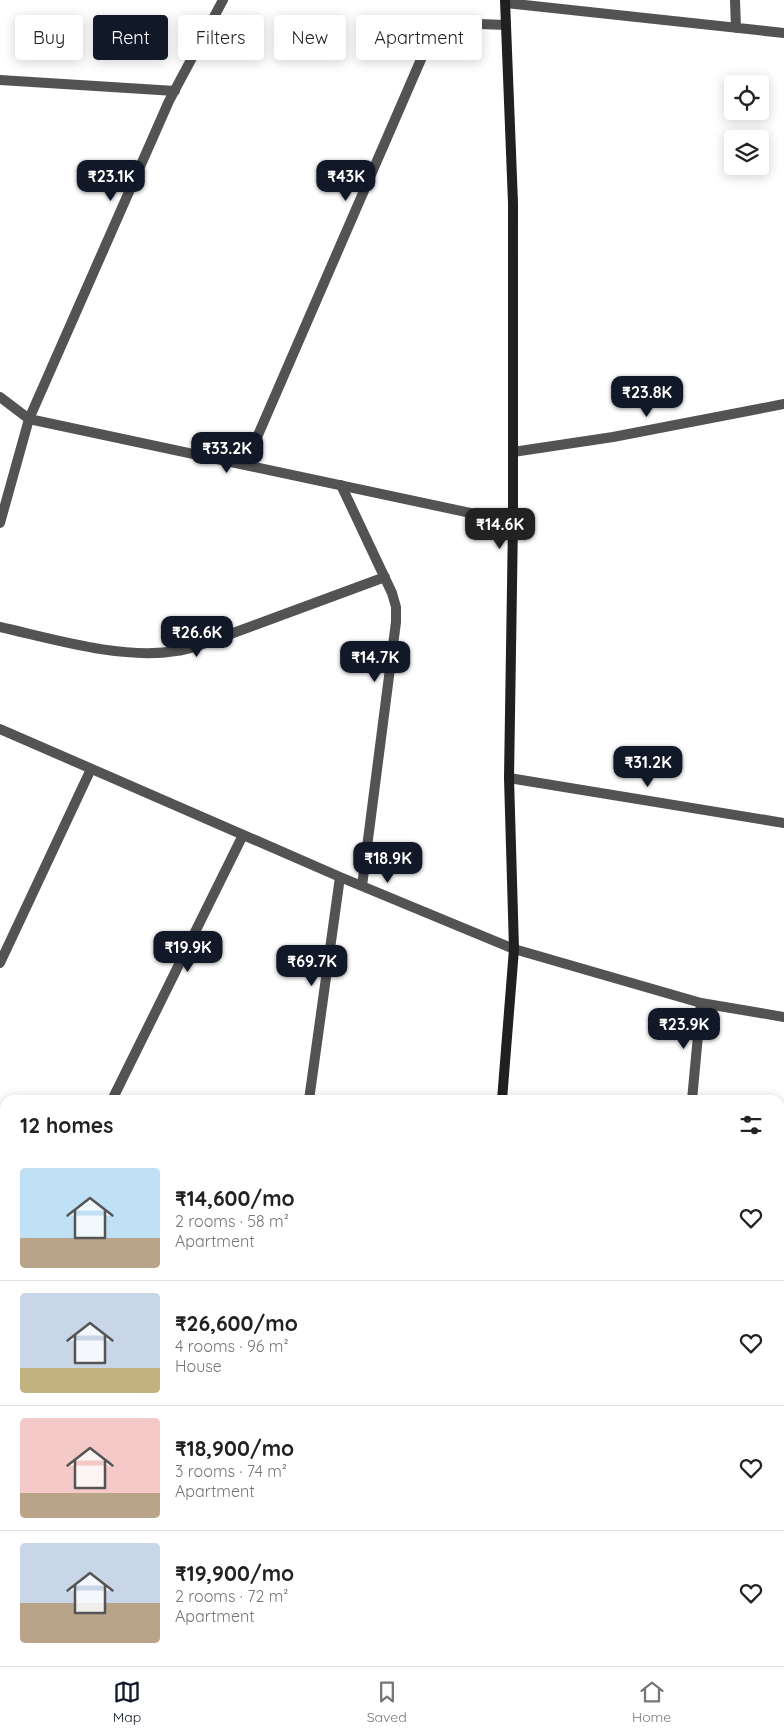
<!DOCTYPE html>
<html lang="en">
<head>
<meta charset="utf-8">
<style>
	:root { --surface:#fff; --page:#f6f6f6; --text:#222; --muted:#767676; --line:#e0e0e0; --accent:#111827 }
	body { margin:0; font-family:Quicksand,sans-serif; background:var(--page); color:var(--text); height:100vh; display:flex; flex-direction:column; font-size:19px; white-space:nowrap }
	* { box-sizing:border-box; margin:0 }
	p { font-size:16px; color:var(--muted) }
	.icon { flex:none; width:28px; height:28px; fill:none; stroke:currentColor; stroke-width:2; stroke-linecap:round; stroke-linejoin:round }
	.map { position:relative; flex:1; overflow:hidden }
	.panel { position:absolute; left:0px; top:1095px; width:785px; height:571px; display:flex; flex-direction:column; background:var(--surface); border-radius:15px 15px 0 0; box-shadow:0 2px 12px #0003 }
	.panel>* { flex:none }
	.guide { position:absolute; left:15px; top:15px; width:500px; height:45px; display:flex; gap:10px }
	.controls { position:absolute; left:724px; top:75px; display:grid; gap:10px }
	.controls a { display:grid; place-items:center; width:45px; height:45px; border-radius:5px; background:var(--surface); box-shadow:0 2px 12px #0003; font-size:25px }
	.price { position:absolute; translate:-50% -42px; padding:0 11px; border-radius:10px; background:var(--accent); color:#fff; font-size:16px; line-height:32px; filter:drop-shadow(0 1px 2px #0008) }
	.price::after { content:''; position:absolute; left:50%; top:30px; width:15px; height:11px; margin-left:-8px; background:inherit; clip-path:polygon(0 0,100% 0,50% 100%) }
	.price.on { background:#222; color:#fff }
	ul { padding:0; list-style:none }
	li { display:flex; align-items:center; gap:15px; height:125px; padding:0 20px }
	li+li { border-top:1px solid var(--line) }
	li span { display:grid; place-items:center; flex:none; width:140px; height:100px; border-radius:5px; color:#555 }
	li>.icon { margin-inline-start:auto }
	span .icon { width:60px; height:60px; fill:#fffc; stroke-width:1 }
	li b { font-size:21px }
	h2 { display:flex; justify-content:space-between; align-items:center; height:60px; padding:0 20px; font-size:21px }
	.chip { padding:0 18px; border-radius:5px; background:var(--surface); box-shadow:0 2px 12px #0003; font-size:18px; line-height:45px }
	.chip.on { background:var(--accent); color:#fff }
	.tab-bar { display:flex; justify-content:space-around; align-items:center; height:70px; border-top:1px solid var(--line); background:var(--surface); font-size:14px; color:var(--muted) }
	.tab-bar a { display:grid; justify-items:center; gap:2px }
	.tab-bar .on { color:var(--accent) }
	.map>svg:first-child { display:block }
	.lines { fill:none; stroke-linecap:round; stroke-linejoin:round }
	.street { stroke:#535353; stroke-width:10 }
	.secondary { stroke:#202020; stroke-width:10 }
</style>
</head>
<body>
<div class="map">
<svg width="784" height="1666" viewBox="0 0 784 1666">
	<rect width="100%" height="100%" fill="#fff"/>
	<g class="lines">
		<path class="street" d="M735 0 736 28
			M506 3 784 33
			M0 80 175 91
			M0 397 29 419 169 101 223 0
			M513 452 613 437 784 404
			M245 465 432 34 441 25 453 23 506 25
			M341 485 392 593 396 607V622L362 886
			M0 523 29 419 513 522
			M0 627C53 639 122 660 176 651 186 650 196 646 206 643L385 577
			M0 729 340 877 514 949 701 1003 784 1017
			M509 778 784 823
			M0 963 91 769
			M112 1100 243 835
			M309 1100 340 877
			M692 1100 701 1003
			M780 1188 784 1189
			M783 1322 784 1351
			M0 1327 5 1317
			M0 1504H5
			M780 1613H784
			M0 1661 38 1666
			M548 1661 549 1666
			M663 1661 664 1666
			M230 1666 231 1661"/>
		<path class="secondary" d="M502 1100 514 949 509 778 513 522V203L505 0
			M415 1666 416 1661"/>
	</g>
</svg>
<div class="controls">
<a><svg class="icon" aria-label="locate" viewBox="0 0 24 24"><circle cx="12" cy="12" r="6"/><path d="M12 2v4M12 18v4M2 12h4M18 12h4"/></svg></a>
<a><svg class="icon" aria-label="layers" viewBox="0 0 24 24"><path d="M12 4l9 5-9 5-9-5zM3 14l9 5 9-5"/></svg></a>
</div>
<b class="price" style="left:111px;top:202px">₹23.1K</b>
<b class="price" style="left:346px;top:202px">₹43K</b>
<b class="price" style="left:647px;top:418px">₹23.8K</b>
<b class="price" style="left:227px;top:474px">₹33.2K</b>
<b class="price on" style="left:500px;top:550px">₹14.6K</b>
<b class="price" style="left:197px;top:658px">₹26.6K</b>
<b class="price" style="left:375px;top:683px">₹14.7K</b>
<b class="price" style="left:648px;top:788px">₹31.2K</b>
<b class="price" style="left:388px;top:884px">₹18.9K</b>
<b class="price" style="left:188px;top:973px">₹19.9K</b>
<b class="price" style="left:312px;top:987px">₹69.7K</b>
<b class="price" style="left:684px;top:1050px">₹23.9K</b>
<div class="guide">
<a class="chip">Buy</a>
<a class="chip on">Rent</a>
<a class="chip">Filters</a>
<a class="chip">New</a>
<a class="chip">Apartment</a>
</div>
<section class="panel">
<h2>12 homes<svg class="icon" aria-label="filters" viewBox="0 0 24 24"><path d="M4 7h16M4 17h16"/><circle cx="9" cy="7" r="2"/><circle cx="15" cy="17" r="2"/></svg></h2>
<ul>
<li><span style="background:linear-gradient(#bfe0f5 70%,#b9a48a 0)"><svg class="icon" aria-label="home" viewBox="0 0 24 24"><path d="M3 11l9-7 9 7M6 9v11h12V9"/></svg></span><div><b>₹14,600/mo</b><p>2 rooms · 58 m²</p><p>Apartment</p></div><svg class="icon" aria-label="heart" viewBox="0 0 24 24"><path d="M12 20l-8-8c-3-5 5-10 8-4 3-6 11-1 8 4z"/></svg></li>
<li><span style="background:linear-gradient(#c9d6e8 75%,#c2b280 0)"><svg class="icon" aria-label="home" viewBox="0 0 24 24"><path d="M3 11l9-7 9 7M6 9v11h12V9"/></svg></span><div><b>₹26,600/mo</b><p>4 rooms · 96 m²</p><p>House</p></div><svg class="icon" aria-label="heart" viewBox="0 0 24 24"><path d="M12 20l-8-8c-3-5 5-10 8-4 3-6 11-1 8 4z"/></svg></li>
<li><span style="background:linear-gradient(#f6c9c9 75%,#b9a48a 0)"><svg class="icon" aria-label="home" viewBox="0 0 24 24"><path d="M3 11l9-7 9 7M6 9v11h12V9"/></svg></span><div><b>₹18,900/mo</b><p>3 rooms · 74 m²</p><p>Apartment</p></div><svg class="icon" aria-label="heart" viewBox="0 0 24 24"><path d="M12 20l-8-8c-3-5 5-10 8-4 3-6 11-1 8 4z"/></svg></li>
<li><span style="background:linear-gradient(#c9d6e8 60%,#b9a48a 0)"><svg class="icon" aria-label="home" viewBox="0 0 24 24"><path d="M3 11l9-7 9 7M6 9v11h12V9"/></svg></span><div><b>₹19,900/mo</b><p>2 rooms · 72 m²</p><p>Apartment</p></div><svg class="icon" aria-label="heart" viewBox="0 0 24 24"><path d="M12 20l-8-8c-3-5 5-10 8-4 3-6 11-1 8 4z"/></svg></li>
</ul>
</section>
</div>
<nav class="tab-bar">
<a class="on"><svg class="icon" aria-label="map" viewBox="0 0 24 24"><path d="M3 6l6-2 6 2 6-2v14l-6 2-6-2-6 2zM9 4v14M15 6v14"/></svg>Map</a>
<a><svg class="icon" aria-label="saved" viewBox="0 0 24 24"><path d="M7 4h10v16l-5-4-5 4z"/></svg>Saved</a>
<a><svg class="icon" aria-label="home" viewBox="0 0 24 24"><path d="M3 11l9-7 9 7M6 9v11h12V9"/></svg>Home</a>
</nav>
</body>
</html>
